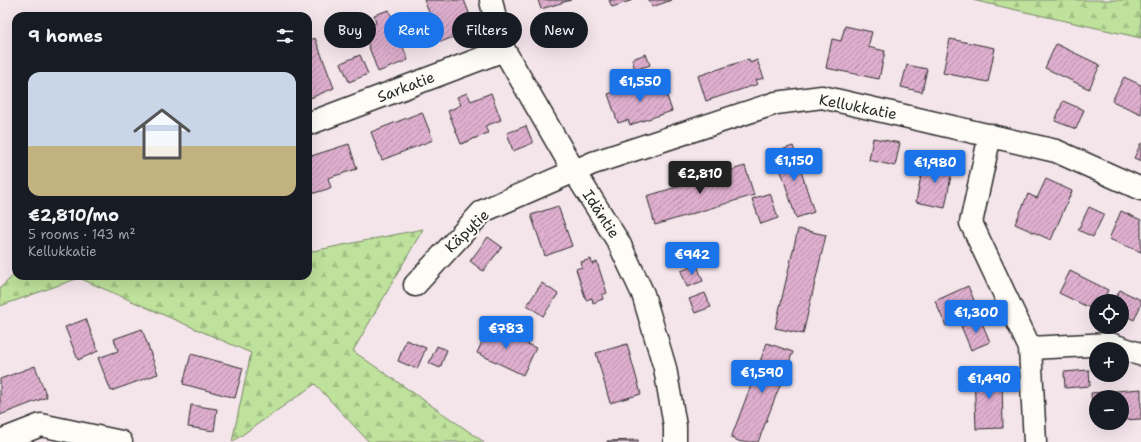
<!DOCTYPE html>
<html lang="en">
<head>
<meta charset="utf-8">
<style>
	:root { --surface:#171b24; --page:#242831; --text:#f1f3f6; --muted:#9ea1a6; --accent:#1a73e8 }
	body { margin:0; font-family:"Shantell Sans",sans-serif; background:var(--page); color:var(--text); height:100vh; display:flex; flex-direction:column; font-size:15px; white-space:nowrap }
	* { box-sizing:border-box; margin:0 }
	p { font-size:13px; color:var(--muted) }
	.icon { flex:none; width:22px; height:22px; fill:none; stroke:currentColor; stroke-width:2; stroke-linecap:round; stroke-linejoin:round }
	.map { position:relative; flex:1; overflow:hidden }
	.panel { position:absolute; left:12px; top:12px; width:300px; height:268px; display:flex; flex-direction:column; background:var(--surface); border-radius:12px; box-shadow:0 4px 16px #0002 }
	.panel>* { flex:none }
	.banner { position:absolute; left:324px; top:12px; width:380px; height:36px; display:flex; gap:8px }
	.fabs { position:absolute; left:1089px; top:294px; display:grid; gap:8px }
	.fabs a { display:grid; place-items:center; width:40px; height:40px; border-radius:50%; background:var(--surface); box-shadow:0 4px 16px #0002; font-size:20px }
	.price { position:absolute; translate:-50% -34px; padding:0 9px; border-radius:4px; background:var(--accent); color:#fff; font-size:13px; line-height:26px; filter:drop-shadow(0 1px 2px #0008) }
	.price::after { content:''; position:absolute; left:50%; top:24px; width:12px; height:9px; margin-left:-6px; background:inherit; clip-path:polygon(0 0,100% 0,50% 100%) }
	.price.active { background:#222; color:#fff }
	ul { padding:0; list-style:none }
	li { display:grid; align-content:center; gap:8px; height:212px; padding:0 16px }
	li span { display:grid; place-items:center; height:124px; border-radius:12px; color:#555 }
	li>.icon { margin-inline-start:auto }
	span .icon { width:72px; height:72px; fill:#fffc; stroke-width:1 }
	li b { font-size:17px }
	h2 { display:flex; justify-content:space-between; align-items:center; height:48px; padding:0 16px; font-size:17px }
	.pill { padding:0 14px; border-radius:18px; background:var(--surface); box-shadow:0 4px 16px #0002; font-size:14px; line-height:36px }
	.pill.active { background:var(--accent); color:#fff }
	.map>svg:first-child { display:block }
	.forest { fill:url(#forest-firs); stroke:#748663 }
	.building { fill:url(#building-hatch); stroke:#2b2b2b }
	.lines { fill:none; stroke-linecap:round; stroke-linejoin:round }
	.minor-casing { stroke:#2b2b2b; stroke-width:25 }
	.minor { stroke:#fdfcf7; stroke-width:22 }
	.labels { text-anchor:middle; stroke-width:4; stroke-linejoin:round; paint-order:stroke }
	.street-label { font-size:15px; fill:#2b2b2b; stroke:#fdfcf7 }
</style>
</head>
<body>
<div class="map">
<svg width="1141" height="442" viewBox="0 0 1141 442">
	<defs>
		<pattern id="forest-firs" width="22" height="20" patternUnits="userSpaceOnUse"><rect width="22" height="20" fill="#bee19b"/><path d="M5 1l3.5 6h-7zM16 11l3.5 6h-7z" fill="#a3c186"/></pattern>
		<pattern id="building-hatch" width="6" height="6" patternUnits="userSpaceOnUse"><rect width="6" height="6" fill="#dfafcf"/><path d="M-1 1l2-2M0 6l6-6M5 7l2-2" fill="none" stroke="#b58fa8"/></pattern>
	</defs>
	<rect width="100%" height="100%" fill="#f4e5eb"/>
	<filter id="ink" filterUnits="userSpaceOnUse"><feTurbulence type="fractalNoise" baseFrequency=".025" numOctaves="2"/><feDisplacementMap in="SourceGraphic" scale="8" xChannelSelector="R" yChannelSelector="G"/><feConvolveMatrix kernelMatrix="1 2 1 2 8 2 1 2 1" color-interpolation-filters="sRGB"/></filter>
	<g filter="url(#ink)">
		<path class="forest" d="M972 0H1141V38Z
			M423 229 353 351 484 442H369L315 384 232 442 251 353 79 278 0 306V288L16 273V276H308V252Z"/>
		<path class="building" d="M424 0H464L475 28 441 42Z
			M538 0H571L541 9Z
			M609 0H633L612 7Z
			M649 0H672L652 7Z
			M389 10 408 60 378 72 362 28 376 23 374 15Z
			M845 26 872 32 868 47 885 51 879 79 826 68 832 39 841 41Z
			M315 38 334 88 308 99V41Z
			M950 39 995 48 988 82 943 73Z
			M1056 44 1100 65 1089 89 1045 68Z
			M646 54 650 65 635 70 632 59Z
			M360 55 368 74 349 82 341 63Z
			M749 59 750 63 757 60 764 78 756 80 758 84 706 101 698 76Z
			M907 65 927 69 922 92 901 87Z
			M1124 77 1141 85V114L1112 101Z
			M662 81 672 111 630 125 628 120 618 123 608 94 633 86 635 90Z
			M467 93 471 101 491 93 501 120 485 126 488 133 461 144 448 111 461 105 457 97Z
			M1063 101 1084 110 1076 129 1055 121Z
			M422 112 433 140 382 160 371 132Z
			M526 126 533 143 513 151 507 133Z
			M873 138 900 143 895 166 869 160Z
			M1141 143V161L1134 158Z
			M349 144 357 169 328 178 331 188 311 194 308 186V157Z
			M793 146 814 212 796 218 775 152Z
			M924 160 953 165 945 208 916 202Z
			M745 166 754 195 655 225 647 196Z
			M1046 179 1072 191 1051 240 1015 224 1028 194 1037 198Z
			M770 193 778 218 761 224 752 199Z
			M558 206 572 246 545 256 531 215Z
			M1089 207 1104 214 1093 237 1078 230Z
			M1121 211 1141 220V252L1109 239Z
			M798 229 826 235 803 334 775 328Z
			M488 237 502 247 483 271 470 261Z
			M591 259 592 264 597 262 607 293 602 295 603 299 593 303 592 298 586 300 576 269 582 267 581 262Z
			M697 265 703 281 687 287 681 271Z
			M1070 271 1108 290 1103 301H1096V311L1059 293Z
			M542 283 558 294 543 316 527 305Z
			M968 286 979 312 946 326 935 301Z
			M1120 290 1141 300V305L1134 320 1122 314V301H1114Z
			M705 293 711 307 695 313 689 299Z
			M980 318 990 342 971 350 961 326Z
			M86 319 98 351 78 360 65 327Z
			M489 326 536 348 523 375 477 353Z
			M142 329 158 374 111 391 98 358 118 351 114 339Z
			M406 340 426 348 417 369 398 361Z
			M767 343 793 352 758 442H741L731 438Z
			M627 344 641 394 610 403 596 353Z
			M437 346 447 350 440 368 429 363Z
			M191 354 243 368 235 398 183 384Z
			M35 366 47 397 0 415V379Z
			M1089 370 1090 386 1065 388 1064 372Z
			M1002 372 1003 428 976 429 974 373Z
			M1141 389V419L1122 420V397H1096V422H1093L1091 393Z
			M191 405 217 409 214 431 188 427Z
			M638 440V442H607V441Z"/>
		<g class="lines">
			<g class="minor-casing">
				<path id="minor" d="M491 0 498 32 504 50 574 171 619 243 643 294 665 368 675 426V442
					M308 124 504 50
					M990 135 971 223 1030 348 1035 442
					M415 285 483 211 593 163 776 103 822 97 1056 151 1141 189
					M1030 348 1110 344 1139 354
					M0 441 41 425 121 442"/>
			</g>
			<use href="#minor" class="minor"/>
		</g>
	</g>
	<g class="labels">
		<g class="street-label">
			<text transform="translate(406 87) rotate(-21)" y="5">Sarkatie</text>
			<text transform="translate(858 107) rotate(11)" y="5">Kellukkatie</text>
			<text transform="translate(601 214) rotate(57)" y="5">Idäntie</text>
			<text transform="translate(467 231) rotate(-44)" y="5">Käpytie</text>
		</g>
	</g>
</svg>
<div class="fabs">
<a><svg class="icon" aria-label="locate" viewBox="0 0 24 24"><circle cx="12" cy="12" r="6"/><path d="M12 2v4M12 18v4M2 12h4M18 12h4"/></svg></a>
<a>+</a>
<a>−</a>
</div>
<b class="price" style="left:640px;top:103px">€1,550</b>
<b class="price" style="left:794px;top:182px">€1,150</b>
<b class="price" style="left:935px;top:184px">€1,980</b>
<b class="price active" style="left:700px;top:195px">€2,810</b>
<b class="price" style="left:692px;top:276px">€942</b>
<b class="price" style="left:976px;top:334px">€1,300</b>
<b class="price" style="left:506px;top:350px">€783</b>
<b class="price" style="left:762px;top:394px">€1,590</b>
<b class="price" style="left:989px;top:400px">€1,490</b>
<div class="banner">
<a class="pill">Buy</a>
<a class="pill active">Rent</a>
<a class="pill">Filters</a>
<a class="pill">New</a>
</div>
<section class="panel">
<h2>9 homes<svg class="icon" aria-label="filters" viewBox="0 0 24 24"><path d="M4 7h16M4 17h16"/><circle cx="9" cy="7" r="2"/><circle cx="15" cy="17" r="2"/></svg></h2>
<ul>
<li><span style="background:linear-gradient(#c9d6e8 60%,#c2b280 0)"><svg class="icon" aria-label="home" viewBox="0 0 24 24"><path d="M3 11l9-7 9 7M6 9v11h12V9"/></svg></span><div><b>€2,810/mo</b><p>5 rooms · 143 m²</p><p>Kellukkatie</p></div></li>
</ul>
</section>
</div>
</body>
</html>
